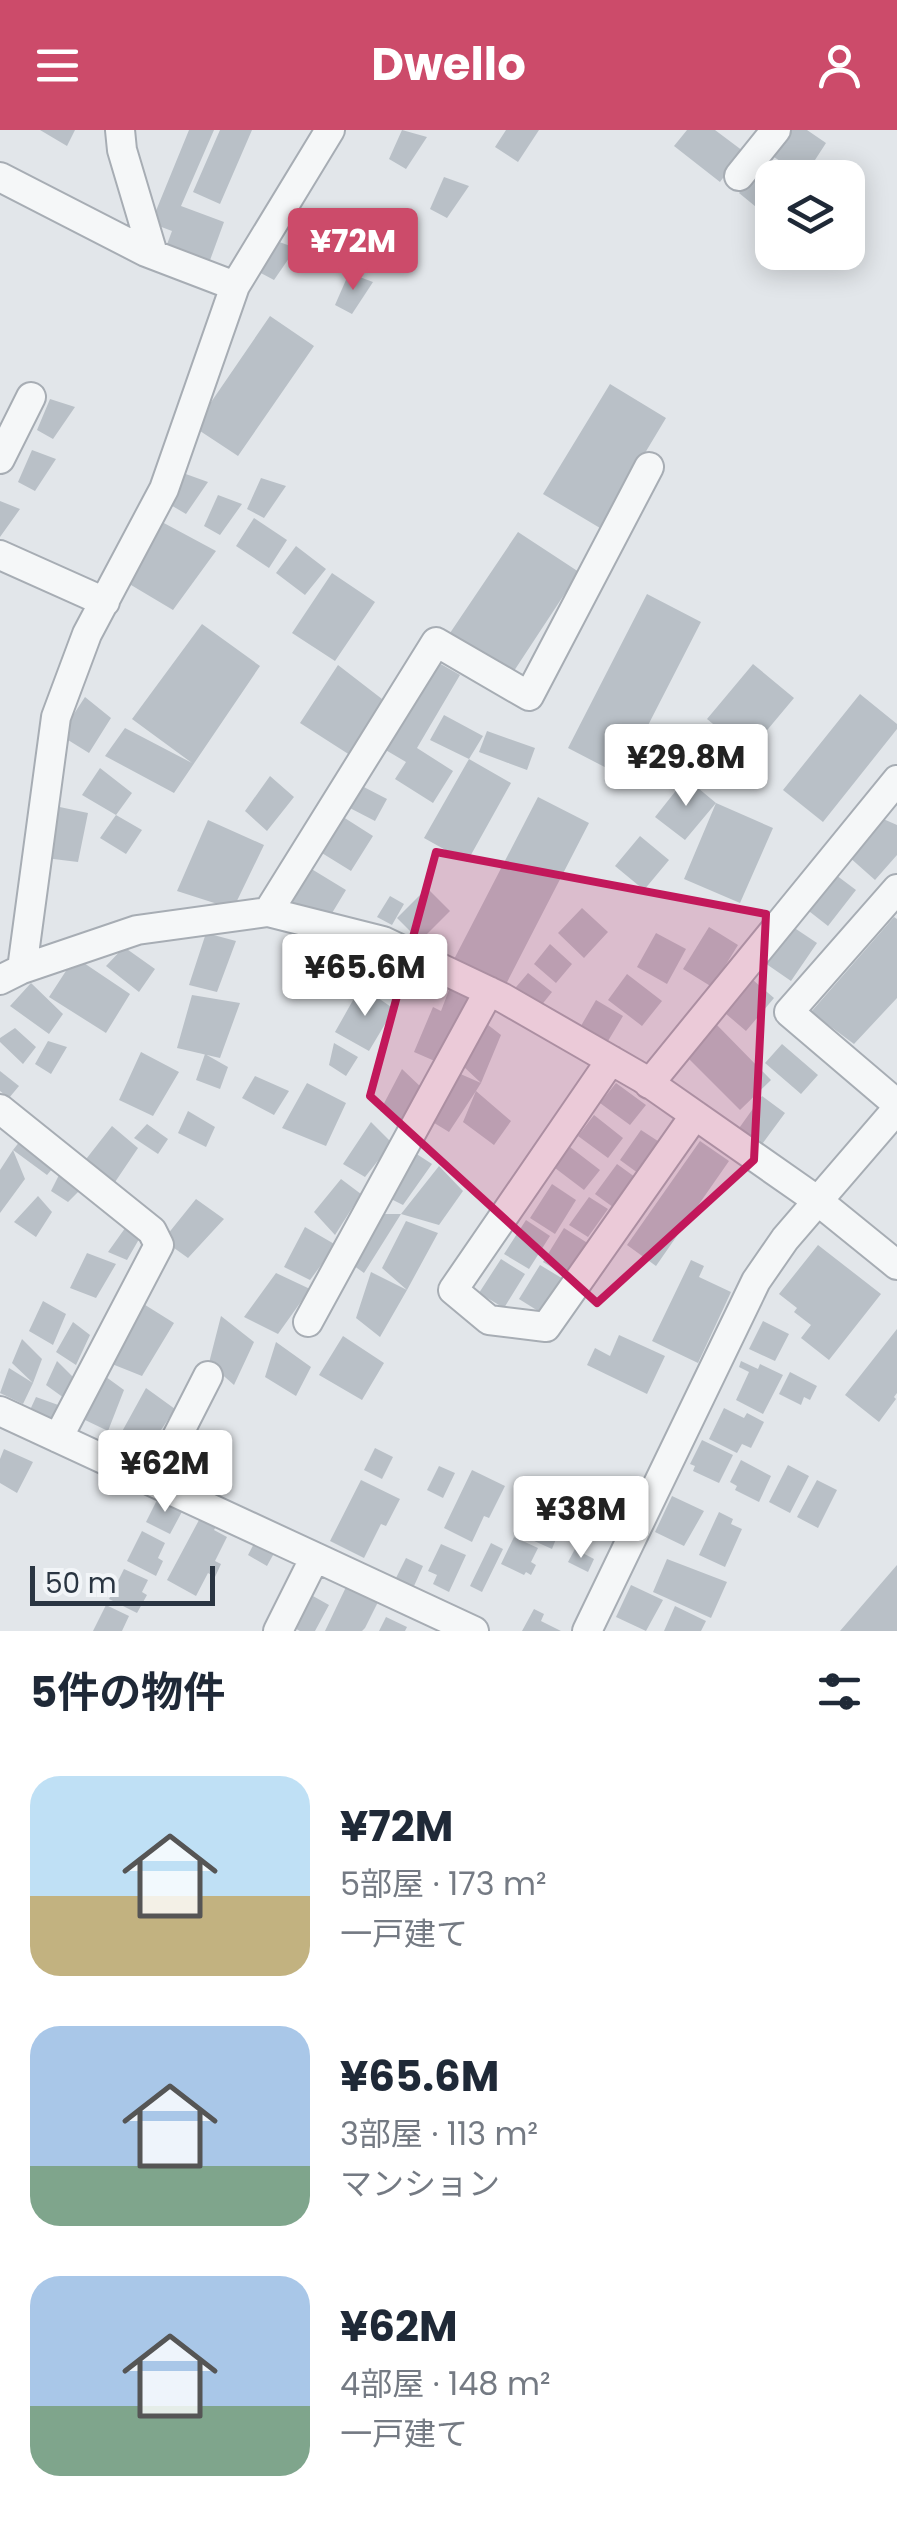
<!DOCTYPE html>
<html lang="ja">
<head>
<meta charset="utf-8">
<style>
	:root { --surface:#fff; --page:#f2f2f3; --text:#1f2937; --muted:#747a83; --accent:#cc4b6a }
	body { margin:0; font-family:Poppins,"Noto Sans JP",sans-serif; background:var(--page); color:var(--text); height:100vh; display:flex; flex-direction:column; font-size:38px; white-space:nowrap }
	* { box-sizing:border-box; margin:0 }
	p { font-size:32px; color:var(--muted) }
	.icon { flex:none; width:55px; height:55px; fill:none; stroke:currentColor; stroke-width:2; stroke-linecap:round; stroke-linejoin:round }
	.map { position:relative; height:1501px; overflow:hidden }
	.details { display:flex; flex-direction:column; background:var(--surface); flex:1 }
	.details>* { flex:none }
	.controls { position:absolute; left:755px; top:30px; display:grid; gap:20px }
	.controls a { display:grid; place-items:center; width:110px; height:110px; border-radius:20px; background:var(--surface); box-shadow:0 5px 25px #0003; font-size:50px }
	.scale { position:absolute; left:30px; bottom:25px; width:185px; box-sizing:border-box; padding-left:10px; border:5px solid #2a3542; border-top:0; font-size:28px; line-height:35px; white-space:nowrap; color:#2a3542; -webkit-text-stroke:8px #f2f5f8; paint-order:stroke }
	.price { position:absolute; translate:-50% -85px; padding:0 22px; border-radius:10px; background:#fff; color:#222; font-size:32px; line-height:65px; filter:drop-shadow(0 2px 5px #0008) }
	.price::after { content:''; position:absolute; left:50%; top:60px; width:30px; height:22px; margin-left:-15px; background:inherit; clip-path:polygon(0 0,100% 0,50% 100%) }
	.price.current { background:var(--accent); color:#fff }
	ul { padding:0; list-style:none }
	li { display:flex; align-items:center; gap:30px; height:250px; padding:0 30px }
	li span { display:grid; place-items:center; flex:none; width:280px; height:200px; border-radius:30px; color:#555 }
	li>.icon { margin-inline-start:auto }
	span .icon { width:120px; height:120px; fill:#fffc; stroke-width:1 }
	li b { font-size:42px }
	h2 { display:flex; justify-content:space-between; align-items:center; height:120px; padding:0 30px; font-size:42px }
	header { display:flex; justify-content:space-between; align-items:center; height:130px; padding:0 30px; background:var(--accent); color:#fff; font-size:45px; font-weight:700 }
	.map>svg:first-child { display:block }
	.building { fill:#b9c0c7 }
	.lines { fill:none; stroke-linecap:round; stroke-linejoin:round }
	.minor-casing { stroke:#a7adb4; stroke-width:32 }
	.minor { stroke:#f5f7f8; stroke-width:28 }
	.marked { fill:#c2185b; fill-opacity:0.2; stroke:#c2185b; stroke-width:8; stroke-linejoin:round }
</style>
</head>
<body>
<header><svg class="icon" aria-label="menu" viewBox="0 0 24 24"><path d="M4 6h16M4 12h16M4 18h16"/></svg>Dwello<svg class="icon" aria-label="person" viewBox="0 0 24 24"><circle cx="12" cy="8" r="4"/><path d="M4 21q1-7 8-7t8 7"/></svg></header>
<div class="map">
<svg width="897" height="1501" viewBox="0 0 897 1501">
	<rect width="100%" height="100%" fill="#e2e6ea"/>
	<path class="building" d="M40 0H75L67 16Z
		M189 0H214L181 76 224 92 209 133 166 117 172 101 151 93Z
		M220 0H252L220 74 193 62Z
		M402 0 427 7 406 39 389 29Z
		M506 0H539L518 32 495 17Z
		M687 0H715L743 21 720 52 674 16Z
		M788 0H807L826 13 804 47 771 25Z
		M762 35 777 48H772V90L739 63Z
		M444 47 469 56 447 88 430 79Z
		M271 109 296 118 274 150 257 141Z
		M349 143 373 152 352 184 335 175Z
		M270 186 314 216 238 326 194 297Z
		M610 254 666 288 600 398 543 364Z
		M50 269 75 277 53 309 37 300Z
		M32 320 56 329 35 361 18 352Z
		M183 343 208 352 186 384 169 374Z
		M261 348 286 356 264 388 247 379Z
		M218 365 242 374 220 405 204 396Z
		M0 371 20 379 0 407Z
		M254 388 287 410 269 438 236 416Z
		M162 392 216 421 173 480 126 452Z
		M518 402 579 442 512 544 450 503Z
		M296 416 326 439 305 465 276 443Z
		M332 443 375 472 335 531 292 503Z
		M647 464 701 492 622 646 568 618Z
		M202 494 260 536 174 663 105 626 125 598 192 633 132 589Z
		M418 521 460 545 417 618 453 641 433 673 395 649 406 632 367 609Z
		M753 534 794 568 748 623 707 589Z
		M338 535 382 569 353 627 300 593Z
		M860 564 897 594V599L823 692 783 660Z
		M85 567 111 588 89 623 60 605Z
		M444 585 483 606 469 629 430 610Z
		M487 601 535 618 527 640 479 622Z
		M469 629 511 653 467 732 424 708Z
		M100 638 132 663 116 685 82 665Z
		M270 646 294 667 267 701 245 681Z
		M686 648 716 673 685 710 655 687Z
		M358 654 387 669 375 691 346 676Z
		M538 667 589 693 502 862 451 835Z
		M716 673 773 698 740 773 684 749Z
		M55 676 88 683 78 732 37 727Z
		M116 685 142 700 126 724 100 708Z
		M340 685 373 706 351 741 317 720Z
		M881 688 897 695V725L875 750 848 726Z
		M208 690 264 715 233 779 177 761Z
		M640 706 669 730 644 760 615 736Z
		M305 735 346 760 326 793 285 768Z
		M832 742 856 760 828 796 805 778Z
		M427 758 450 781 420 811 397 788Z
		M390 766 404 774 392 795 377 787Z
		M582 778 608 802 584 828 558 803Z
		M894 787 897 789V868L854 914 811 882Z
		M787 793 817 813 791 851 762 831Z
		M709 797 738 815 712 857 683 839Z
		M206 803 236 811 217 862 189 855Z
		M656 803 686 819 667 854 637 837Z
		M550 814 572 834 556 853 534 834Z
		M124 817 155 839 139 862 106 836Z
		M75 827 130 864 106 903 49 867Z
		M528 843 552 862 536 882 511 863Z
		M627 844 662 871 642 896 608 870Z
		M753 850 774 868 746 901 725 883Z
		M452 852 486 868 437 932 414 922 433 877 441 881Z
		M31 853 63 884 49 904 10 876Z
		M361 856 394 879 369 921 335 902Z
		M192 865 240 873 220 928 177 918Z
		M596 870 623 886 605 916 578 901Z
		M483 891 501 905 481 953 476 961 511 991 494 1015 463 992 476 961 449 1002 431 991 456 942 481 953 463 936Z
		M715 893 771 950 740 980 684 924Z
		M15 898 36 917 23 934 0 912V908Z
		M48 911 67 917 51 944 35 934Z
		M334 913 358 927 346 946 329 935Z
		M782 914 818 945 801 964 765 933Z
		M141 922 179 942 153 986 119 970Z
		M205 924 228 937 220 959 196 950Z
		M402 939 423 959 405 994 380 981Z
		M0 941 19 956 9 968 0 961Z
		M255 946 289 961 274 985 242 968Z
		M307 953 346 973 326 1016 282 998Z
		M616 953 646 975 630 995 600 973Z
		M762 966 785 983 760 1017 737 1001Z
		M188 981 215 997 206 1017 178 1003Z
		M594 985 623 1008 608 1028 578 1006Z
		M371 992 392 1013 365 1047 343 1034Z
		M147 994 168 1009 158 1024 134 1008Z
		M112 996 138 1018 111 1058 83 1033Z
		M641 1000 664 1015 642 1046 620 1030Z
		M24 1006 58 1032 47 1045 13 1020 25 1049 0 1083V1040L13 1020Z
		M700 1011 729 1031 656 1136 627 1115Z
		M570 1017 600 1040 584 1060 555 1038Z
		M412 1021 432 1034 403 1075 385 1066Z
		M617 1034 639 1050 617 1080 595 1064Z
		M439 1036 463 1061 439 1095 401 1084Z
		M61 1041 79 1061 68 1072 51 1061Z
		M341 1049 361 1064 335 1105 314 1082Z
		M552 1054 576 1070 555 1104 530 1088Z
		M38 1066 52 1082 36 1107 14 1092Z
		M589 1067 608 1079 588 1107 569 1095Z
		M196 1069 224 1089 188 1128 163 1110Z
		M376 1084H401L364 1143 350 1133Z
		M526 1090 550 1106 529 1139 504 1124Z
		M406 1091 438 1103 407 1160 380 1207 356 1188 371 1142 407 1160 382 1138Z
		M128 1094 142 1104 127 1130 108 1122Z
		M305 1097 336 1115 310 1150 284 1137Z
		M564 1098 589 1114 568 1147 543 1132Z
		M818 1115 881 1164 829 1230 801 1208 811 1195 794 1182 797 1178 779 1164Z
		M87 1123 116 1134 96 1168 70 1158Z
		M501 1129 525 1144 504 1178 479 1163Z
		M691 1130 704 1136 699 1147 731 1162 698 1233 652 1211Z
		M540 1135 565 1150 543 1184 519 1169Z
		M276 1143 310 1159 278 1204 244 1187Z
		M43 1171 66 1184 53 1215 29 1201Z
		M142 1173 174 1193 142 1246 107 1232Z
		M221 1186 254 1212 234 1255 209 1233Z
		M763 1191 789 1204 775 1231 749 1219Z
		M73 1192 90 1205 76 1235 56 1222Z
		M897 1199V1263L894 1267 896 1269 879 1292 845 1265Z
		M619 1205 665 1226 647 1264 587 1235 595 1218 610 1226Z
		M343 1206 384 1233 362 1270 319 1245Z
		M22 1209 42 1229 33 1253 23 1274 0 1263 9 1238 33 1253 12 1233Z
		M276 1212 311 1237 296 1266 265 1247Z
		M57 1231 74 1248 64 1268 46 1255Z
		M741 1231 758 1239 760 1234 783 1245 763 1284 736 1270 749 1242 739 1237Z
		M790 1242 817 1256 810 1270 804 1267 801 1275 779 1264Z
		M102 1244 124 1260 108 1301 83 1289Z
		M146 1258 175 1279 145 1324 119 1307Z
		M36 1267 61 1276 53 1294 30 1280Z
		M724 1278 744 1288 747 1283 764 1292 751 1318 742 1314 737 1323 709 1309Z
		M702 1310 733 1325 719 1353 693 1341 695 1336 690 1334Z
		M375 1318 393 1327 382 1349 364 1340Z
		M4 1319 33 1332 17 1363 0 1353V1329Z
		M741 1330 771 1346 759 1372 735 1360 737 1356 730 1352Z
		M788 1335 809 1346 790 1383 769 1372Z
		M439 1336 455 1343 443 1368 427 1360Z
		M472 1340 505 1356 489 1388 484 1386 472 1412 444 1398Z
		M361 1350 400 1369 386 1396 381 1394 364 1428 330 1411Z
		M817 1350 837 1360 818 1398 797 1387Z
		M159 1366 184 1378 170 1404 146 1392Z
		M672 1366 704 1381 684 1416 655 1402Z
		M537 1370 566 1384 552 1419 521 1405Z
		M719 1382 733 1389 731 1394 742 1399 725 1437 699 1425Z
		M208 1384 220 1390 214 1400 227 1407 215 1431 221 1434 215 1447 208 1443 196 1466 167 1450 199 1390 204 1392Z
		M142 1401 165 1413 158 1428 163 1431 156 1446 127 1431Z
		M258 1406 278 1416 267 1436 248 1425Z
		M514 1407 538 1418 531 1432 536 1435 531 1445 526 1442 524 1445 501 1434Z
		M491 1413 503 1419 482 1462 470 1456Z
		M441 1414 466 1425 449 1462 433 1454 437 1445 428 1441Z
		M575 1419 594 1429 588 1442 568 1432Z
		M406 1428 423 1436 414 1456 396 1448Z
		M667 1429 727 1452 711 1488 653 1462Z
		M897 1435V1501H840Z
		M124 1439 148 1450 142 1462 147 1465 137 1483 109 1469Z
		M631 1455 663 1470 646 1501 616 1487Z
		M346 1457 378 1472 365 1498 362 1501H325Z
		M304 1461 329 1475 315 1501H300L287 1494Z
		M106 1475 129 1486 122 1501H93Z
		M675 1476 706 1491 701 1501H664Z
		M534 1479 544 1484 541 1491 561 1501H522Z
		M386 1487 407 1497 405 1501H379Z"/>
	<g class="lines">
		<g class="minor-casing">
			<path id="minor" d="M120 0 122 20 153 124
				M739 46 776 0
				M0 47 146 122 235 156
				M0 329 31 267
				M0 425 105 472
				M897 759 789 882 897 974
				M268 782 436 512 529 566 649 337
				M22 839 56 587 87 504 164 359 235 156 330 0
				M0 850 22 839 137 800 268 782 383 811 503 868 642 948 818 1071 897 1135
				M611 930 453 1160 489 1190 546 1197 695 985
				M649 954 897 650
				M0 979 152 1101 159 1115 58 1308
				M308 1192 489 861
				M0 1281 315 1427
				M154 1352 208 1246
				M278 1501 315 1427 474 1501
				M587 1501 756 1151 785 1109 897 979"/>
		</g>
		<use href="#minor" class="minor"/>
	</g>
	<path class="marked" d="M436 722 766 784 754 1030 597 1173 370 966Z"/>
</svg>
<div class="controls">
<a><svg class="icon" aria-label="layers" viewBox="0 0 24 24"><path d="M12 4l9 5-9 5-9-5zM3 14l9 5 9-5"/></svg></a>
</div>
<div class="scale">50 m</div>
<b class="price current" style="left:353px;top:163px">¥72M</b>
<b class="price" style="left:686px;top:679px">¥29.8M</b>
<b class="price" style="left:365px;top:889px">¥65.6M</b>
<b class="price" style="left:165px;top:1385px">¥62M</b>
<b class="price" style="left:581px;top:1431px">¥38M</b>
</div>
<section class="details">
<h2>5件の物件<svg class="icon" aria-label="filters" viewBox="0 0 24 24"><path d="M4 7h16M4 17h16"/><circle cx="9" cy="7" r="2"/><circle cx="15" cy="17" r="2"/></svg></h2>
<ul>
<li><span style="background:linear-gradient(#bfe0f5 60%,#c2b280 0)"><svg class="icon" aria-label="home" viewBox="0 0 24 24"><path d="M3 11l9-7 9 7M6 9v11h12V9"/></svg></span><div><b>¥72M</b><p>5部屋 · 173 m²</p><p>一戸建て</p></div></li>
<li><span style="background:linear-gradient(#a9c7e8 70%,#7fa58c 0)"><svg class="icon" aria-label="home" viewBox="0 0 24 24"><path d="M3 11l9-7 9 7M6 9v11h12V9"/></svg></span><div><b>¥65.6M</b><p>3部屋 · 113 m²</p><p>マンション</p></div></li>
<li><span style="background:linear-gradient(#a9c7e8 65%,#7fa58c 0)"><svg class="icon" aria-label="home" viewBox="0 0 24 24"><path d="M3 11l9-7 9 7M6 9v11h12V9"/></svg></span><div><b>¥62M</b><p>4部屋 · 148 m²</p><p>一戸建て</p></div></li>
</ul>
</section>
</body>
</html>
